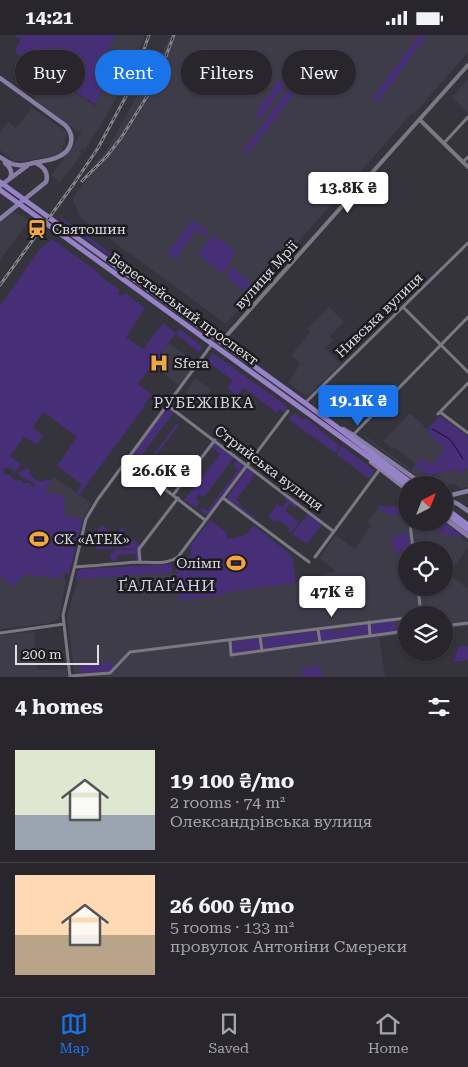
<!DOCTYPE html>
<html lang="en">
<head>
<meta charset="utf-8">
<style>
	:root { --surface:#28262c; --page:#343238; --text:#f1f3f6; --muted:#a5a5a9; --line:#444348; --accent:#1a73e8 }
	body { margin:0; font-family:"Roboto Serif",serif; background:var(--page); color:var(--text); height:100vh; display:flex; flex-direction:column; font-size:19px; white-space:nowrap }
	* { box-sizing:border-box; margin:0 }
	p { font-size:16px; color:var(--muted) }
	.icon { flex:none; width:28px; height:28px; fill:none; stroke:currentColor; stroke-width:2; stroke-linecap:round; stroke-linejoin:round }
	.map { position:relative; height:642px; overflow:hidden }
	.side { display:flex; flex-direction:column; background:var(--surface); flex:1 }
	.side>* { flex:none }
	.top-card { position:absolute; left:15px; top:15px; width:439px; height:45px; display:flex; gap:10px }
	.needle { width:32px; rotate:42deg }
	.controls { position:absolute; left:398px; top:441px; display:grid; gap:10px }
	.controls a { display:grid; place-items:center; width:55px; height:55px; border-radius:50%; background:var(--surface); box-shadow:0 1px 4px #0004,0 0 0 1px var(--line); font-size:25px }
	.scale { position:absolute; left:15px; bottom:12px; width:84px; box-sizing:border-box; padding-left:5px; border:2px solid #dddce1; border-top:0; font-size:14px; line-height:18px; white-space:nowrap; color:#dddce1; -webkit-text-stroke:4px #1c1b1f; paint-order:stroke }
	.price { position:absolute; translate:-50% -42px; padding:0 11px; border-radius:5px; background:#fff; color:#222; font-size:16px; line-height:32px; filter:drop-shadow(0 1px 2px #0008) }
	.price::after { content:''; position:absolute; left:50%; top:30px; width:15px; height:11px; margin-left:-8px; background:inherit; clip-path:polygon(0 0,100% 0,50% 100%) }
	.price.current { background:var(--accent); color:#fff }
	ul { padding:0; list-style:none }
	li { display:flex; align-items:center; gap:15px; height:125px; padding:0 15px }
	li+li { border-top:1px solid var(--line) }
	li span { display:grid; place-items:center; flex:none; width:140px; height:100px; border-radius:0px; color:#555 }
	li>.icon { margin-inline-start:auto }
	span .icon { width:60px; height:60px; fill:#fffc; stroke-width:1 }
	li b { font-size:21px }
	h2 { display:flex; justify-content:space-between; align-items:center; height:60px; padding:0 15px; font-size:21px }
	.tag { padding:0 18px; border-radius:22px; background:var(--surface); box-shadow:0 1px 4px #0004,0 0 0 1px var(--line); font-size:18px; line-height:45px }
	.tag.current { background:var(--accent); color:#fff }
	.status { display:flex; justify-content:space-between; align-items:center; height:35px; padding:0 25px; background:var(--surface); direction:ltr }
	.status svg { height:14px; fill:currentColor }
	.menu { display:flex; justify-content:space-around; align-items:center; height:70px; border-top:1px solid var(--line); background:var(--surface); font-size:14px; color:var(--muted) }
	.menu a { display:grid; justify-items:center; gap:2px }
	.menu .current { color:var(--accent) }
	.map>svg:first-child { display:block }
	.built { fill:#3f3c4a; fill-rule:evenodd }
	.green { fill:#462f77 }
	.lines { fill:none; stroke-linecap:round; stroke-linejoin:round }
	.stream { stroke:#1d063e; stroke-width:1 }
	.minor { stroke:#7a7881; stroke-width:3 }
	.tertiary { stroke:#7a7881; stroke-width:4 }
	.secondary { stroke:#887ea4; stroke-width:4.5 }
	.primary { stroke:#9683c7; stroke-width:5 }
	.rail-casing { stroke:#85838a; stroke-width:3 }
	.rail { stroke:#1c1b1f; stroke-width:1; stroke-dasharray:4; stroke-linecap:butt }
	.labels { text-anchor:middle; stroke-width:5; stroke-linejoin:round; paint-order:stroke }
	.poi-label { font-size:14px; fill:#dddce1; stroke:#1c1b1f; text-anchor:start }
	.street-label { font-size:14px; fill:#dddce1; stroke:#1c1b1f }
	.neighbourhood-label { font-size:15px; letter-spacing:1px; fill:#d5d3de; stroke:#1c1b1f }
	.quarter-label { font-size:16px; letter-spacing:1px; fill:#d5d3de; stroke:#1c1b1f }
</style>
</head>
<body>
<div class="status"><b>14:21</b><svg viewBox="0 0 49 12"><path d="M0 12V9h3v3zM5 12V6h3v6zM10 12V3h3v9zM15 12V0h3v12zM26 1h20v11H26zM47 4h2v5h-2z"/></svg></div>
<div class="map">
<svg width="468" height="642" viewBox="0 0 468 642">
	<rect width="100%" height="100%" fill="#35333b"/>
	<path class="built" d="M116 0H145L130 37 105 83 85 115 82 113 79 116 82 119 60 148 51 140 74 110 76 105 82 98 79 96 75 95 34 64 50 43 94 70 93 74 115 31 103 25Z
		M170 0H468V17L414 79 412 78 226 289 80 182 73 165V163L89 141 87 138 107 115 150 38 165 12Z
		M468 44V78L452 62Z
		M32 73 67 97 62 114 64 115 53 121 24 126H14L0 115V97L8 87 16 93Z
		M11 176 19 179 29 186 0 225V185Z
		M329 272 344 287 330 301 333 305 325 313 341 329 311 358 307 360H304L288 347 295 338 300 328 291 320 310 298 307 294Z
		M169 308 196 329 180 351 152 329Z
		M195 343 211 354 200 370 185 358Z
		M409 379H411L427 394 433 404 446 412 432 430 421 423 416 429 395 413H392L383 406Z
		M364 400 412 435 414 431 430 442 445 436H461L462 440H465L466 435H468V452L461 454 455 449 430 450 363 402Z
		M54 442 91 468 83 484 63 483 37 460Z
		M385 472H405L406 473V488H440L468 508V512L449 539 468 554V591L444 595V580H406V599L379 603 385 642H75L67 583 73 558H74L75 556V551H77V544L176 537 179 565 209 562 224 559 226 557 296 548 297 546 336 536 320 523 335 500 355 514 371 491 367 488 378 473 383 477ZM406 515H444V552H406Z
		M21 523 65 538 64 544 66 545 60 579 57 585 50 588 0 594V530Z
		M34 597 37 635 67 634 68 642H0V600Z"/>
	<path class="green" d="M14 0H116L103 24 115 32 95 69 47 40 15 17 16 13 20 7V4Z
		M419 0H427L379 66 378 64 374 66 373 62Z
		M283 42 287 43V47L261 83 260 84 256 81V78L279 45Z
		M288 54 295 58 249 118H247L243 116Z
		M61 182 116 222 115 224 120 228V229L63 187 60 183Z
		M192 185 208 196 206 201 195 194 193 196 195 197 177 222 181 226 180 227 167 218Z
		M213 200 236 216 223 239 198 219Z
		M52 204 99 238 100 241 120 255 118 258 122 261 125 258 145 273 126 302 143 314 163 288 176 298C163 315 151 331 138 349L152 360 144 370 145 371 79 460 76 458 82 450 57 431 77 402 43 377 33 392 34 394 43 401 42 403 36 409 24 402 10 421 21 429 15 438 10 433H5L3 435 4 439 10 440 15 446 21 445 23 448H30L32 452H34L35 449C29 445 24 444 19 440V437L28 433 30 435V439L37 446H43L46 444 50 446 51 448 45 456 46 458 48 460C54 456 58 458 64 462L65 468 64 480 83 484 69 539 59 536V539L66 544 24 539 13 552 0 540V271L39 215Z
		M231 232 234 233 251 248 244 256 226 241Z
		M180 294 203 312 199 317 176 299Z
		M213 318 288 372 284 377 280 374 277 378 244 353 237 361 227 353 232 345 207 326Z
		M168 372 174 377 135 429 129 424V423Z
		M294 378 302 384 306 383 340 411 335 418 291 386 289 383Z
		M440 381 468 401V434L465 435V439L462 440 461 435 444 436 429 441 414 431 421 423 432 430 445 412 433 404 427 394Z
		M177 388 179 390 146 434 144 432Z
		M214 408 234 423 204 462 199 459 195 464 200 467 196 473 184 465 220 419 211 412Z
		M342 411 375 436 369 444 336 419Z
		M237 425 245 431 207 481 200 475 202 473 207 476 238 435 233 430Z
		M248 433 255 439 236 465 240 468 239 470 257 484 256 485 226 464Z
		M286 462 298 470 295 473 290 469 285 476 299 487 291 498 287 496 289 493 278 485 275 487 268 482 277 469 282 472 287 466 284 464Z
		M375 471 405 472 406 478 389 480Z
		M308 479 322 490 307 509 292 499Z
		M210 485 227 498V504L246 500 253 490 289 518 293 524 296 548 226 557V559H224V560L179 566 176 531 184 522 191 521 190 511Z
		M444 487 464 502C451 503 440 500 433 488Z
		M103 490 110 498 107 502 111 506 121 493 125 495 111 514H95L98 493Z
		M408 494 411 515H406V518H395L392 501 405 499Z
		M127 500 141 510 138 514 113 513 118 509 124 512 128 507 124 504Z
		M115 515H138L139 526H136V519L117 520V526H111L110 520Z
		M172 529V538L77 544 76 543 78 536 81 534Z
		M395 586 397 596 372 599 370 588Z
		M368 589 369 599 321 606 320 595 332 594 333 597 349 595V591Z
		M317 596 318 606 264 614 262 603Z
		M259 603 260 615 232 619 231 607Z
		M468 611V625L454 627 458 612Z
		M112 627 113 633 110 636 79 638V631Z
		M320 630 322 642H303L302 634 303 633Z"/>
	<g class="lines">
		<path class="stream" d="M432 394 448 403 452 407 463 424"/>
		<path class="minor" d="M444 108 468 82
			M463 127 468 122
			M403 272 468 337
			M305 368 468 208
			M167 370 333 496
			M440 377 468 398
			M438 379 468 348
			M353 400 468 282
			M127 425 205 485
			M173 460 215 405
			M223 463 309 527
			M410 488 413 515
			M315 522 380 434
			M140 527 139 514 178 463
			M75 532C96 531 117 528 139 527 152 527 166 530 178 522L288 376
			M418 552 421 580
			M369 587 370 600
			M444 591 468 588
			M318 594 320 607
			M0 598 64 589
			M260 602 262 616
			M230 605 231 620 406 596
			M70 641 110 638 130 617 406 583
			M70 642 63 580 86 484 98 464 212 309"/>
		<path class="tertiary" d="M420 85 468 132
			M221 307 468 30"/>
		<path class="secondary" d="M0 43 65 90C76 101 72 116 58 122 51 125 44 126 38 127 31 128 25 131 18 130 11 130 6 126 0 122
			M5 128C10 132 13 137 10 143
			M0 151 27 131
			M0 184 46 147C49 138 44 132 36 128
			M343 394 353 400 424 450
			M371 427 406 454
			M444 462 468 456
			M444 463 458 469 468 476
			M444 483 468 501"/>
		<path class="primary" d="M0 147 305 368 414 450
			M0 155 407 450
			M444 472 468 490
			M444 477 468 495"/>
		<g class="rail-casing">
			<path id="rail" d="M82 146 107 121 121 103 156 47 174 0
				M0 250 73 150 98 113 124 65 132 49 149 0"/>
		</g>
		<use href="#rail" class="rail"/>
	</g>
	<defs>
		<g id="station-bare" transform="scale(1.5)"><path d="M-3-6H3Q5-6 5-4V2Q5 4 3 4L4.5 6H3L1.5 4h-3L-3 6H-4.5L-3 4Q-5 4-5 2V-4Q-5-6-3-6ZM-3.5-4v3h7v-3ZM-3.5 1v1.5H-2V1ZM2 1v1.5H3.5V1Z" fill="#f1a640" stroke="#1c1b1f" stroke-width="2.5" paint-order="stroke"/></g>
		<g id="hospital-bare" transform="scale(1.5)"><path d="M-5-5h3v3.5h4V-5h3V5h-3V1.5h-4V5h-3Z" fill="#f1a640" stroke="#1c1b1f" stroke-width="2.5" paint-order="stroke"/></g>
		<g id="stadium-bare" transform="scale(1.5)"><path d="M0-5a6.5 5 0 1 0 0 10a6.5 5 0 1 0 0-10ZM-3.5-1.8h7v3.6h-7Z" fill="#f1a640" stroke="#1c1b1f" stroke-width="2.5" paint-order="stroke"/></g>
	</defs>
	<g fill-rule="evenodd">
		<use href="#station-bare" x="37" y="194"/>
		<use href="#hospital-bare" x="159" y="328"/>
		<use href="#stadium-bare" x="39" y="504"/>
		<use href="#stadium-bare" x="236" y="528"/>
	</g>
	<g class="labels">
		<g class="poi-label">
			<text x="52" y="199">Святошин</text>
			<text x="174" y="333">Sfera</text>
			<text x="54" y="509">СК «АТЕК»</text>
			<text x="221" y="533" text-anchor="end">Олімп</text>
		</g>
		<g class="street-label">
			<text transform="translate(266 240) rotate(-48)" y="5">вулиця Мрії</text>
			<text transform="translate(184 274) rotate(36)" y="5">Берестейський проспект</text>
			<text transform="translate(379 280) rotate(-44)" y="5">Нивська вулиця</text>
			<text transform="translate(269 433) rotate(37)" y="5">Стрийська вулиця</text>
		</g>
		<g class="neighbourhood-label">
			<text x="204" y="373">РУБЕЖІВКА</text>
		</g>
		<g class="quarter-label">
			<text x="167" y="556">ҐАЛАҐАНИ</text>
		</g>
	</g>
</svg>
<div class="controls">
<a><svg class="needle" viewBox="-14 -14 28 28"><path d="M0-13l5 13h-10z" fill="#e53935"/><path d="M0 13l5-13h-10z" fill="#a5a5a9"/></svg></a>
<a><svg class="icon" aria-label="locate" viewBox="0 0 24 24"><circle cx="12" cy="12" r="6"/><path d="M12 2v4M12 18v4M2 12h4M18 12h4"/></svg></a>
<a><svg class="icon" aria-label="layers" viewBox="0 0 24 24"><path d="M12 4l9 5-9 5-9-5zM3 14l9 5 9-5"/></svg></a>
</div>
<div class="scale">200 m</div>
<b class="price" style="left:348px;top:179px">13.8K ₴</b>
<b class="price current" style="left:358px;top:392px">19.1K ₴</b>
<b class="price" style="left:161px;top:462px">26.6K ₴</b>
<b class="price" style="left:332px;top:583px">47K ₴</b>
<div class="top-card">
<a class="tag">Buy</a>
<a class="tag current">Rent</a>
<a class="tag">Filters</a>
<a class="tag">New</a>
</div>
</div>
<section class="side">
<h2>4 homes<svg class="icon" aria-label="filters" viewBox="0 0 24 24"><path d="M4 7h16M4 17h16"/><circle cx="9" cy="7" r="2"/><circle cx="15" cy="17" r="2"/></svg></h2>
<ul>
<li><span style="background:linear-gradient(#dfe7d0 65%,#9aa5b1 0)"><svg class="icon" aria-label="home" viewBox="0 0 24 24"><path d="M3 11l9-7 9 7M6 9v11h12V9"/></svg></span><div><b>19 100 ₴/mo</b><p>2 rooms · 74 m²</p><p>Олександрівська вулиця</p></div></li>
<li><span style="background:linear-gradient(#ffd9b3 60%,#b9a48a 0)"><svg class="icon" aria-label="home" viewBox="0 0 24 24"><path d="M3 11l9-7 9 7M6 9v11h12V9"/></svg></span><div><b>26 600 ₴/mo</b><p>5 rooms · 133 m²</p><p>провулок Антоніни Смереки</p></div></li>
</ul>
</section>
<nav class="menu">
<a class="current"><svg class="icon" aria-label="map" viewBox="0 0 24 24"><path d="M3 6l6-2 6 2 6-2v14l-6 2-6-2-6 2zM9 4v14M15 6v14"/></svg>Map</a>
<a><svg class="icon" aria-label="saved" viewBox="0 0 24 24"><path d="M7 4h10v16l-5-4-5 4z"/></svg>Saved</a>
<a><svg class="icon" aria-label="home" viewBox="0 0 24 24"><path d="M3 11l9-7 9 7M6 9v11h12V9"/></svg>Home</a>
</nav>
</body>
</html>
